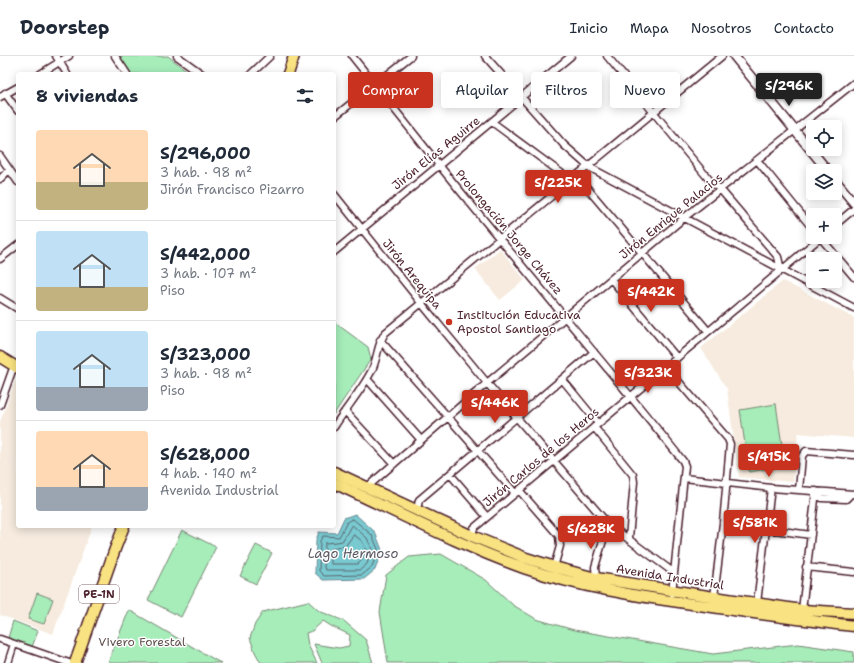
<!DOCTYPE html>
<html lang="es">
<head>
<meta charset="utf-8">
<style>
	:root { --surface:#fff; --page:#f2f2f3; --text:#1f2937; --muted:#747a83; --line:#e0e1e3; --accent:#c8321e }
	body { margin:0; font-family:"Shantell Sans",sans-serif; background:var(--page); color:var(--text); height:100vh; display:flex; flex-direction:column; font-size:15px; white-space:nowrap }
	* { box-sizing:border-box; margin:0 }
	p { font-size:13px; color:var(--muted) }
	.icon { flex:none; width:22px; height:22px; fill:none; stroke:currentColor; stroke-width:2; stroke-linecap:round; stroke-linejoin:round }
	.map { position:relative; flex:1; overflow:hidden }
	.drawer { position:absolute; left:16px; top:16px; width:320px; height:456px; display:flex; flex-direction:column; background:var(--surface); border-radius:4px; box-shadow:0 2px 10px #0003 }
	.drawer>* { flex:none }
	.hud { position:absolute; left:348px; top:16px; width:380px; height:36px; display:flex; gap:8px }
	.buttons { position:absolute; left:806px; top:64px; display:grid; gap:8px }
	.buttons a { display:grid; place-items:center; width:36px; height:36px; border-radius:4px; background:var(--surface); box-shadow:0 2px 10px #0003; font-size:20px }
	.price { position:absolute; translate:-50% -34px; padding:0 9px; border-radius:4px; background:var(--accent); color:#fff; font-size:13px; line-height:26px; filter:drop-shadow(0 1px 2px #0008) }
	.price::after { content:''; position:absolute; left:50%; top:24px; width:12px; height:9px; margin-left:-6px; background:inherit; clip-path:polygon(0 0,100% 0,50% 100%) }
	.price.on { background:#222; color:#fff }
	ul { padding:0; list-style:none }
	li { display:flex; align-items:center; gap:12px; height:100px; padding:0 20px }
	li+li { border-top:1px solid var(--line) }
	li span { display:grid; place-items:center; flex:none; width:112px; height:80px; border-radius:4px; color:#555 }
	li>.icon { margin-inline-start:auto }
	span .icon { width:48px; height:48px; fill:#fffc; stroke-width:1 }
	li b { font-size:17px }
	h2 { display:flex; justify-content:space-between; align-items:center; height:48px; padding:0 20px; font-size:17px }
	.tag { padding:0 14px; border-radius:4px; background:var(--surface); box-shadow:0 2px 10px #0003; font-size:14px; line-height:36px }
	.tag.on { background:var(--accent); color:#fff }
	header { display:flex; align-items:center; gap:24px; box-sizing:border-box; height:56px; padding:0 20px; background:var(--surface); border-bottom:1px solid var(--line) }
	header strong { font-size:19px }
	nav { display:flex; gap:22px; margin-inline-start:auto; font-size:14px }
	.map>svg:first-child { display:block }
	.built { fill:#f6ebde }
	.green { fill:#a6edba; stroke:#788672 }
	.water { fill:#78c9d0; stroke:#66858e }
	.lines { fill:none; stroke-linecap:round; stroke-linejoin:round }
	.shore { stroke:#5c636d; stroke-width:1 }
	.minor-casing { stroke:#4a1f2b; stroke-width:9 }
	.tertiary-casing { stroke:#4a1f2b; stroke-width:11 }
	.primary-casing { stroke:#4a1f2b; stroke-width:13 }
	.trunk-casing { stroke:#4a1f2b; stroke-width:13 }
	.minor { stroke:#fff; stroke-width:6 }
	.tertiary { stroke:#fff; stroke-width:8 }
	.primary { stroke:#f8e281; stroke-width:10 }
	.trunk { stroke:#f8e281; stroke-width:10 }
	.poi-dot { fill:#c8321e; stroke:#fff; stroke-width:1.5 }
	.labels { text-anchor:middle; stroke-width:3; stroke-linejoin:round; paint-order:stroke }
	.shield { fill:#fff; stroke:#80626b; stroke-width:1 }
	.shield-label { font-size:11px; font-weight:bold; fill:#4a1f2b }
	.street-label { font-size:12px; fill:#4a1f2b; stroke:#fff }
	.poi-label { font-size:12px; fill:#4a1f2b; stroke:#fff; text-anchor:start }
	.park-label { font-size:12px; fill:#61524f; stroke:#fff }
	.water-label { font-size:13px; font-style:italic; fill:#5a5a65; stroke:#fff }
</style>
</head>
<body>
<header>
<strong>Doorstep</strong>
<nav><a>Inicio</a><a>Mapa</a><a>Nosotros</a><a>Contacto</a></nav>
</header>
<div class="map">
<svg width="854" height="607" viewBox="0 0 854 607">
	<rect width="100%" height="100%" fill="#fff"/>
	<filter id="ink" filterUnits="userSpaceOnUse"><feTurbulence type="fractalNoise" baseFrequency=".025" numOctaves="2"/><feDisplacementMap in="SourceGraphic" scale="8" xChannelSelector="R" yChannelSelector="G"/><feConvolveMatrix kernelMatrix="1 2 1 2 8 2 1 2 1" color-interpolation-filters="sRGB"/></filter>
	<g filter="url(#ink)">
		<path class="built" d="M500 193 525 224 500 244 475 213Z
			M783 225 854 262V382L798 377 793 426 739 421 727 333 701 292Z
			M15 325 18 327V470H92L53 578 0 559V366Z"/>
		<path class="green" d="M120 0H168L191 18H131Z
			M334 266 368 291 371 303 334 358Z
			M776 348 785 410 749 416 740 354Z
			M182 474 216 491 181 561 148 544Z
			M256 489 272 497 256 528 240 520Z
			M441 498 486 524 513 549 536 563 574 574 713 598 798 588 854 596V607H388L380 556 386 519 409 501Z
			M37 537 53 543 44 568 28 563Z
			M308 545 319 555 344 565 366 584 373 607H322L314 588 339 592 349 590 350 579 331 570 323 565 312 575 306 577 308 589 317 607H261L255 596 250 582 255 568 263 556Z
			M129 554 217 605 221 607H108Z
			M13 565 38 575 32 591 8 582Z"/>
		<path class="water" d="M355 458 375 476 382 494 375 514 364 523 323 524 315 517 316 484 319 476 337 477 344 462Z"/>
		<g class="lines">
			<path class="shore" d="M353 463 372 479 378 493 372 511 362 519 324 520 319 515 320 485 323 480 339 481 347 466Z
				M352 469 367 482 372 493 367 508 360 514H326L324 512 325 487 337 486 342 485Z
				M354 479 362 485 366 494 362 504 358 508H331V493L345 490Z"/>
			<g class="minor-casing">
				<path id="minor" d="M56 0 67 18
					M115 0 127 18
					M177 0 202 18
					M352 0C381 36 410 73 439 109 519 208 603 305 683 405L685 410 672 537
					M485 0 564 89 589 111 854 252
					M607 0 712 127 720 133 778 201 781 214
					M40 18 69 0
					M251 18 270 0
					M5 37 18 55
					M0 41 18 31
					M334 61 411 0
					M492 66 572 125
					M0 100 18 126
					M757 104 813 173
					M577 120 708 275
					M0 123 9 114
					M334 138 422 248 487 327 608 468 673 516
					M835 169 854 153
					M820 181 854 221
					M334 196 571 0
					M0 203 18 189
					M611 223 677 302
					M0 242 18 253
					M380 284 515 437
					M666 311 728 383 730 388 723 467 714 541
					M367 323 421 384
					M562 323 598 367
					M0 349 12 315 18 309
					M345 355 394 408
					M334 371C346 352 362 334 372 314 378 301 377 289 385 277L722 0
					M594 371 633 419 634 426 629 482
					M450 418 487 461
					M684 422 771 432 854 438
					M366 432 487 327 685 161 854 27
					M519 434 559 480 560 490 554 511
					M799 434 802 400 806 395 854 399
					M815 439 822 442 846 443 849 440V438
					M417 454 419 444 594 296
					M723 467 811 479
					M471 482 474 472 821 181
					M806 511 854 516
					M596 522 595 511 608 468
					M757 547 771 432
					M802 554 816 435
					M0 583 69 607
					M8 607 14 588"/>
			</g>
			<g class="tertiary-casing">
				<path id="tertiary" d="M734 0 828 115
					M835 124 854 147"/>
			</g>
			<g class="primary-casing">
				<path id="primary" d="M0 301 18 312
					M334 416 472 480 526 502 558 512 596 522 714 541 802 554 854 557
					M334 427C397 456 459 489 524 512 579 531 636 540 692 548 746 556 800 564 854 570"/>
			</g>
			<g class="trunk-casing">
				<path id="trunk" d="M288 18 294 0
					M75 607 115 493 124 470"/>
			</g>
			<use href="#minor" class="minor"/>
			<use href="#tertiary" class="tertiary"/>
			<use href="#primary" class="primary"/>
			<use href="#trunk" class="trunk"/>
		</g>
	</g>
	<circle class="poi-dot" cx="449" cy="266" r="4"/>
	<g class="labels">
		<rect class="shield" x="79" y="529" width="40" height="18" rx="3"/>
		<g class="shield-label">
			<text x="99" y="542">PE-1N</text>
		</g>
		<g class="street-label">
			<text transform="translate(436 97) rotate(-39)" y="4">Jirón Elías Aguirre</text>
			<text transform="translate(671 160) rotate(-39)" y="4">Jirón Enrique Palacios</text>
			<text transform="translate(509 176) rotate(50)" y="4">Prolongación Jorge Chávez</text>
			<text transform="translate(412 218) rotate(51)" y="4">Jirón Arequipa</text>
			<text transform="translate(541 401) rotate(-40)" y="4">Jirón Carlos de los Heros</text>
			<text transform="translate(670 521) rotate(9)" y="4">Avenida Industrial</text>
		</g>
		<g class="poi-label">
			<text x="457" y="263">Institución Educativa<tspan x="457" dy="14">Apostol Santiago</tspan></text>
		</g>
		<g class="park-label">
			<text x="142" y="590">Vivero Forestal</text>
		</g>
		<g class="water-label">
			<text x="353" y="502">Lago Hermoso</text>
		</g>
	</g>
</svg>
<div class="buttons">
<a><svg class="icon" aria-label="locate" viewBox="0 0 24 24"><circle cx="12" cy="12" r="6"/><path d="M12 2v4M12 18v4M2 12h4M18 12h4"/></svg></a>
<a><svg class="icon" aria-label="layers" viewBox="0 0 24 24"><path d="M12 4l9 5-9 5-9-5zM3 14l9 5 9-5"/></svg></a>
<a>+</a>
<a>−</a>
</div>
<b class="price on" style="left:789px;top:51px">S/296K</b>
<b class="price" style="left:558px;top:148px">S/225K</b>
<b class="price" style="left:651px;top:257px">S/442K</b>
<b class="price" style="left:648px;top:338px">S/323K</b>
<b class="price" style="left:495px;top:368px">S/446K</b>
<b class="price" style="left:769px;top:422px">S/415K</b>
<b class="price" style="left:755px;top:488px">S/581K</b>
<b class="price" style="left:591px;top:494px">S/628K</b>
<div class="hud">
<a class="tag on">Comprar</a>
<a class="tag">Alquilar</a>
<a class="tag">Filtros</a>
<a class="tag">Nuevo</a>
</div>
<section class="drawer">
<h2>8 viviendas<svg class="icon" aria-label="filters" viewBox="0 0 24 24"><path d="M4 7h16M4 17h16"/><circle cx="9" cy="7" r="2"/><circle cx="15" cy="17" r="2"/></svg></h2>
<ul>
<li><span style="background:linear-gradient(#ffd9b3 65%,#c2b280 0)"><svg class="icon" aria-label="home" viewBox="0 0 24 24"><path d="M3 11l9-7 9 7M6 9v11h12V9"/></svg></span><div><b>S/296,000</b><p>3 hab. · 98 m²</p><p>Jirón Francisco Pizarro</p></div></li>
<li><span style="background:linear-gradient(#bfe0f5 70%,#c2b280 0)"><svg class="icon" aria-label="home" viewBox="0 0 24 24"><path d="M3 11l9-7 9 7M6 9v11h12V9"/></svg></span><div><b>S/442,000</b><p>3 hab. · 107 m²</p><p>Piso</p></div></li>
<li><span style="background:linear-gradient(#bfe0f5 70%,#9aa5b1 0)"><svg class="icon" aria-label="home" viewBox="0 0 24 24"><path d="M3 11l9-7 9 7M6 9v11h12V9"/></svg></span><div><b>S/323,000</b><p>3 hab. · 98 m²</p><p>Piso</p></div></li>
<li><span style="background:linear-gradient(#ffd9b3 70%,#9aa5b1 0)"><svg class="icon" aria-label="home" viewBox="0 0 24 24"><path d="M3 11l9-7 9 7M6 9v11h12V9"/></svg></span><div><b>S/628,000</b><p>4 hab. · 140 m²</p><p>Avenida Industrial</p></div></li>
</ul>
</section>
</div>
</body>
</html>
